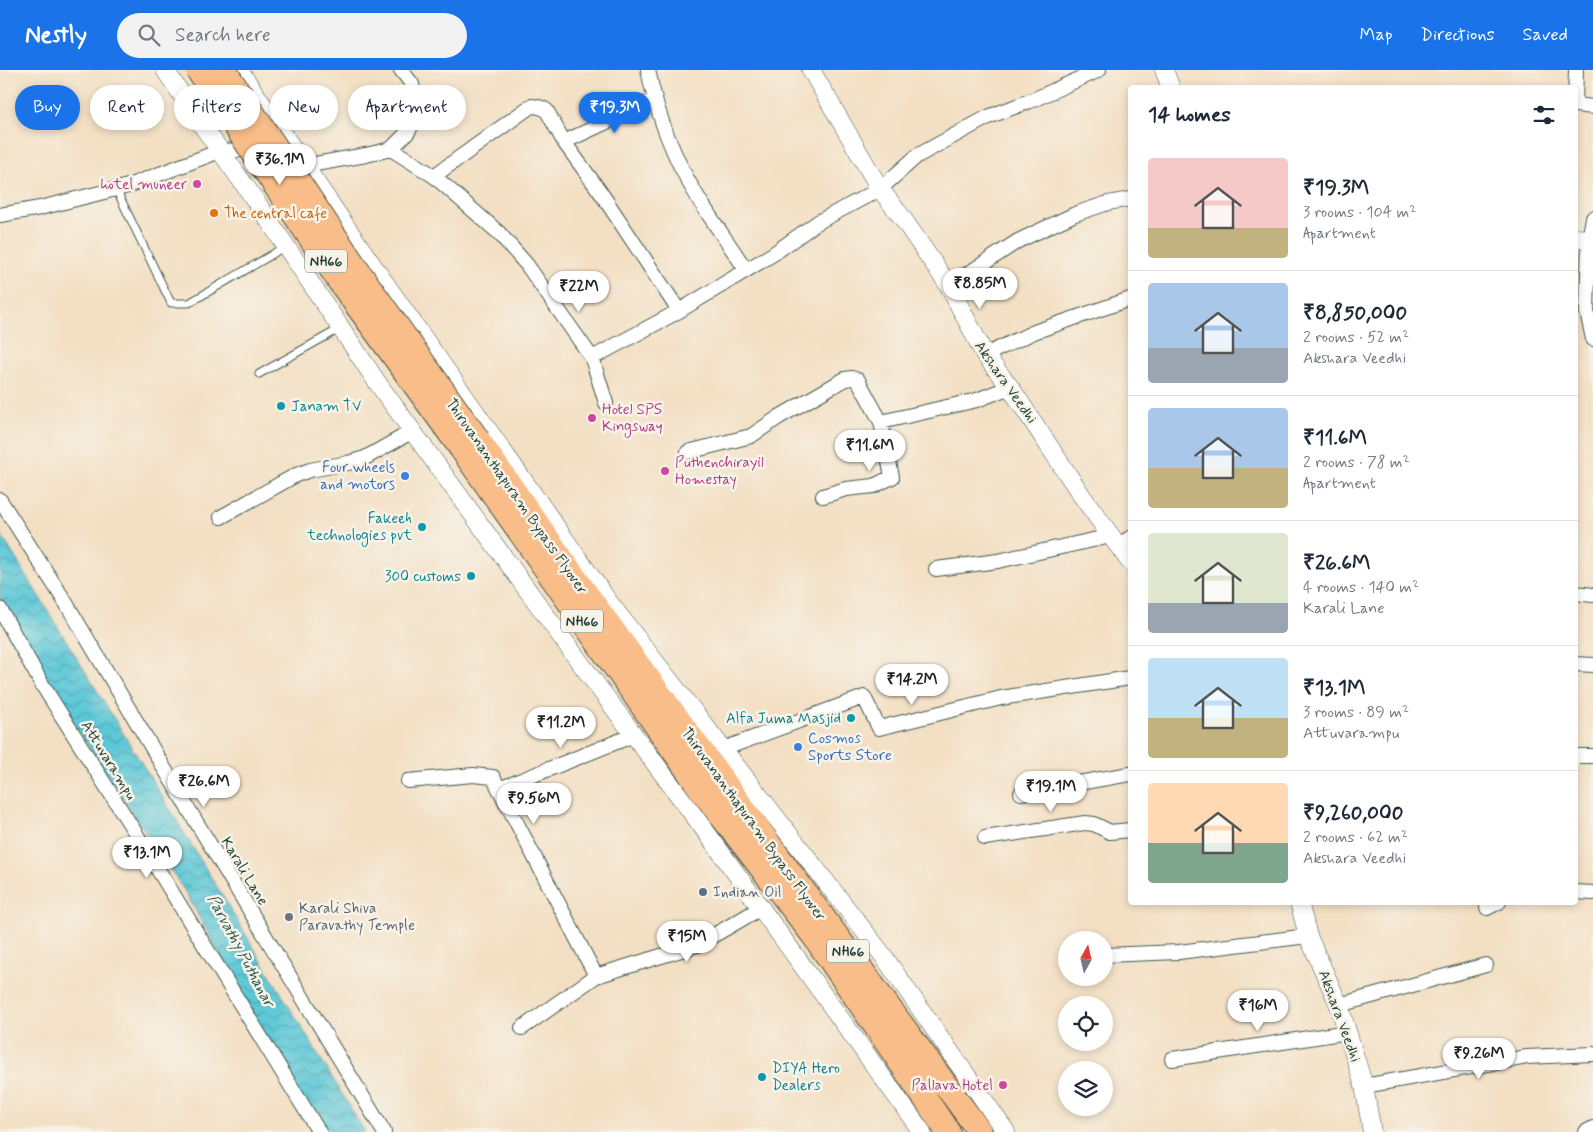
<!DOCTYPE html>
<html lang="en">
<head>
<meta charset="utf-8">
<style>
	:root { --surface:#fff; --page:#f2f2f3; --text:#1f2937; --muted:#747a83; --line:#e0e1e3; --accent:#1a73e8 }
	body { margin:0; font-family:Mynerve,sans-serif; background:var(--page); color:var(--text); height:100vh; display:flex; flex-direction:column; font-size:19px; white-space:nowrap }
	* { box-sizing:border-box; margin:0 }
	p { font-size:16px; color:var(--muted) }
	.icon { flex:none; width:28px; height:28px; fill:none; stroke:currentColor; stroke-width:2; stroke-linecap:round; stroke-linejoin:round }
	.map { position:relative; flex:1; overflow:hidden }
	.sheet { position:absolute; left:1128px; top:15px; width:450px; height:820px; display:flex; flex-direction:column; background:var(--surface); border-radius:5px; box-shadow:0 2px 8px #0003 }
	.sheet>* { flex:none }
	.banner { position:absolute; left:15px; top:15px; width:475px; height:45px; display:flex; gap:10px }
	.needle { width:32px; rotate:8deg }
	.tools { position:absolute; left:1058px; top:861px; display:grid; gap:10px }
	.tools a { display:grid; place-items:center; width:55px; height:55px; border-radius:50%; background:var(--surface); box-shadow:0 2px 8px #0003; font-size:25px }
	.price { position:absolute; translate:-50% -42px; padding:0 11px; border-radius:18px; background:#fff; color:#222; font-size:16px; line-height:32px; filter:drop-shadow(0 1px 2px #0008) }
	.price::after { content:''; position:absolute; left:50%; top:30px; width:15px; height:11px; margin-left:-8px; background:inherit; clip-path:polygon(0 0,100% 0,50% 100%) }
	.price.active { background:var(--accent); color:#fff }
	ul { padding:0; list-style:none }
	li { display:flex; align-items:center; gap:15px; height:125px; padding:0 20px }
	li+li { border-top:1px solid var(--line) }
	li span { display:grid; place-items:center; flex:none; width:140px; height:100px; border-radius:5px; color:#555 }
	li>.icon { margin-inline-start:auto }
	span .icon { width:60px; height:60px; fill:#fffc; stroke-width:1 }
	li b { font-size:21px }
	h2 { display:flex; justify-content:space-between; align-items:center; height:60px; padding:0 20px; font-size:21px }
	.chip { padding:0 18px; border-radius:22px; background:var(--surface); box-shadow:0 2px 8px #0003; font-size:18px; line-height:45px }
	.chip.active { background:var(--accent); color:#fff }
	header { display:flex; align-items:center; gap:30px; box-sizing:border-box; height:70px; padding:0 25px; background:var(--accent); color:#fff }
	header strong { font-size:24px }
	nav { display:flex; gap:28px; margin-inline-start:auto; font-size:18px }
	.search { width:350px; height:45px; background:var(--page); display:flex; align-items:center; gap:12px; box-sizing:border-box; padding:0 18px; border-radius:28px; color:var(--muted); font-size:19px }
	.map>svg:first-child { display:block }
	.water { fill:url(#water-waves); stroke:#3e8286 }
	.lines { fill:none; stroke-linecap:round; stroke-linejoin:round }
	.service-casing { stroke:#3f5549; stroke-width:9 }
	.minor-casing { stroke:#3f5549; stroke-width:16 }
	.tertiary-casing { stroke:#3f5549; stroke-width:19 }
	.trunk-casing { stroke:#3f5549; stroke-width:26 }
	.service { stroke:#fff; stroke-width:7 }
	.minor { stroke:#fff; stroke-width:14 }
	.tertiary { stroke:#fff; stroke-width:18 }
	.trunk { stroke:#f8bd89; stroke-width:24 }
	.trunk-bridge-casing { stroke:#3f5549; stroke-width:26; stroke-linecap:butt }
	.trunk-bridge { stroke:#f8bd89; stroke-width:24 }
	.hotel-dot { fill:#d1479c; stroke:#f7f3e8; stroke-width:2 }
	.food-dot { fill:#e8710a; stroke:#f7f3e8; stroke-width:2 }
	.culture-dot { fill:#0f9aa8; stroke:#f7f3e8; stroke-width:2 }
	.shop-dot { fill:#3f7fe0; stroke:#f7f3e8; stroke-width:2 }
	.service-dot { fill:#5c6f8a; stroke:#f7f3e8; stroke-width:2 }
	.worship-dot { fill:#6b7280; stroke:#f7f3e8; stroke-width:2 }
	.labels { text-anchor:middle; stroke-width:5; stroke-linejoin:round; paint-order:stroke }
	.shield { fill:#f7f3e8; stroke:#60746a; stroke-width:1 }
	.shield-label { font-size:14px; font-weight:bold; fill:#1f3d34 }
	.hotel-label { font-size:15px; fill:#b23c85; stroke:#f7f3e8; text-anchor:end }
	.food-label { font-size:15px; fill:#c56008; stroke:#f7f3e8; text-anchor:start }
	.street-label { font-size:15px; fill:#1f3d34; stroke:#f7f3e8 }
	.culture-label { font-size:15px; fill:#0d838f; stroke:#f7f3e8; text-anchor:end }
	.shop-label { font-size:15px; fill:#366cbe; stroke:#f7f3e8; text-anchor:end }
	.service-label { font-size:15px; fill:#4e5e75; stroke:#f7f3e8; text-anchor:start }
	.worship-label { font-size:15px; fill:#5b616d; stroke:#f7f3e8; text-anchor:start }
	.water-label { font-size:16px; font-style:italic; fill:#2b5955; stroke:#f7f3e8 }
</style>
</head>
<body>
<header>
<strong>Nestly</strong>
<div class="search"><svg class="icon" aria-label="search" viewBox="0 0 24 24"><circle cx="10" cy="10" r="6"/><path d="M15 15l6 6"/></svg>Search here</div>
<nav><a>Map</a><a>Directions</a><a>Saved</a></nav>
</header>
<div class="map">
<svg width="1593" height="1062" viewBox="0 0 1593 1062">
	<defs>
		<pattern id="water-waves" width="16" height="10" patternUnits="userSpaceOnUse" patternTransform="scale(1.25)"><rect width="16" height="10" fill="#5cc7d7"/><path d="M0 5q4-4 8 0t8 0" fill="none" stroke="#4ba3af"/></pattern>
	</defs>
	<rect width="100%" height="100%" fill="#f7f3e8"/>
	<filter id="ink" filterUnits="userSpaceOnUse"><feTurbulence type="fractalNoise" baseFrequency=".02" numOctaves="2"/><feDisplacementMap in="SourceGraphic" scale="10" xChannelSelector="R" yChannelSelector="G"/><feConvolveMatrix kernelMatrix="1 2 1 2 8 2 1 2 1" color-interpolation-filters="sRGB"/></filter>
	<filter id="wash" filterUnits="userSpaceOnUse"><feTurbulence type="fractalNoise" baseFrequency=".0096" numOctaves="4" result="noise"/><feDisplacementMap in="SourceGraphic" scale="20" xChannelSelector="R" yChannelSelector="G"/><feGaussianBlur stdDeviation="1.12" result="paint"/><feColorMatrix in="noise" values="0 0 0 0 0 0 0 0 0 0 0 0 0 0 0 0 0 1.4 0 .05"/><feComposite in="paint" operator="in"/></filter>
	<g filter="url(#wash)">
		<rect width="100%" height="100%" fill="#f3dfc3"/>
		<path class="water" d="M0 463 163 728 365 1062H317L307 1047 186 823 79 662 0 528Z"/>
	</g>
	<g filter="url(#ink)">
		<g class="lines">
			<g class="service-casing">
				<path id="service" d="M116 119 171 233H189L273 184 285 175
					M259 304 341 258"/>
			</g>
			<g class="minor-casing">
				<path id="minor" d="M648 0C657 44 673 87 697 126 712 151 730 175 746 200
					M1576 0 1575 35 1593 37
					M564 72 654 30
					M391 79 408 62 416 47 412 14 401 0
					M295 94 304 96 366 85 391 79 434 106 499 163 527 195 592 288 679 241 773 184 818 152 880 119 917 86 988 47 1035 29 1099 0
					M434 106 531 36C537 36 542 37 547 41L564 72 601 123 679 241
					M0 145 40 138 128 116 220 81 242 80 253 74
					M1593 148 1589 169 1587 242 1593 269
					M949 216 1018 171 1075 144 1108 133 1130 129
					M985 285 1034 262 1130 229
					M592 288 606 333
					M688 382 751 366 779 347 845 309 852 308 858 310 881 352 977 330 1010 317
					M823 426 846 419 874 416 892 407 881 352
					M0 430 66 533 186 735 384 1062
					M221 447 296 405 310 400 348 393 365 388 413 361
					M1118 475 1130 468
					M936 499 998 491 1111 466
					M1575 523 1593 525
					M0 539 43 616 138 767 319 1062
					M1575 594 1593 595
					M723 679 864 627 879 658 1001 628 1130 608
					M1575 686H1593
					M408 711 473 705 493 707 596 906
					M499 719 634 665
					M1021 723 1130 704
					M985 768 1085 753 1094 754 1110 762 1130 760
					M1575 822 1593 823
					M1487 838 1499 832
					M1104 885 1179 882 1308 866
					M1339 935 1486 895
					M522 958 596 906 697 875 761 838
					M1172 989 1348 962
					M1364 1016 1527 987 1593 984
					M1586 1062 1593 1058"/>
			</g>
			<g class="tertiary-casing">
				<path id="tertiary" d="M165 0 204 58 255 130 379 315 573 583 709 766 922 1062
					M239 0 371 193 608 531 882 884 1006 1062
					M811 0 880 119 901 146 949 216 985 285 1010 317 1082 426 1130 492
					M1164 0 1171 18
					M1575 168 1593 169
					M1299 832 1308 866 1339 935 1364 1016 1372 1062"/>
			</g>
			<g class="trunk-casing">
				<path id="trunk" d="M478 370 592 532 980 1062
					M461 378 703 722 814 866 948 1062"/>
			</g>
			<use href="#service" class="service"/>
			<use href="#minor" class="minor"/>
			<use href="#tertiary" class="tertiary"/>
			<use href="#trunk" class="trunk"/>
			<g class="trunk-bridge-casing">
				<path id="trunk-bridge" d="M198 0 340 212 461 378
					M224 0 360 204 478 370"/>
			</g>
			<use href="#trunk-bridge" class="trunk-bridge"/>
		</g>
	</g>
	<g class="hotel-dot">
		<circle cx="197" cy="114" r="5"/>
		<circle cx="592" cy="348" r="5"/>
		<circle cx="665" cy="401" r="5"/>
		<circle cx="1003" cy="1015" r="5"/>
	</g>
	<circle class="food-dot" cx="214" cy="143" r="5"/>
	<g class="culture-dot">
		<circle cx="281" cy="336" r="5"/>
		<circle cx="422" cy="457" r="5"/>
		<circle cx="471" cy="506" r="5"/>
		<circle cx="851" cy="648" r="5"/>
		<circle cx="762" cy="1007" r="5"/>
	</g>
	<g class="shop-dot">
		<circle cx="405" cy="406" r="5"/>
		<circle cx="798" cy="677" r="5"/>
	</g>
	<circle class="service-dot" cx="703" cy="822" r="5"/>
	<circle class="worship-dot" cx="289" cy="847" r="5"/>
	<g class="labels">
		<g class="shield">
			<rect x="305" y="179.5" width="42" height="23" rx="4"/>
			<rect x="561" y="539.5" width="42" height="23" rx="4"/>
			<rect x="827" y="869.5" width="42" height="23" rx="4"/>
		</g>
		<g class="shield-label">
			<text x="326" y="196">NH66</text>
			<text x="582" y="556">NH66</text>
			<text x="848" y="886">NH66</text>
		</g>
		<g class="hotel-label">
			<text x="187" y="119">hotel muneer</text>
			<text x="602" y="344" text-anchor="start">Hotel SPS<tspan x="602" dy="17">Kingsway</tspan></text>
			<text x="675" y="397" text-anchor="start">Puthenchirayil<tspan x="675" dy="17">Homestay</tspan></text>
			<text x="993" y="1020">Pallava Hotel</text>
		</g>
		<g class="food-label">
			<text x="224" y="148">The central cafe</text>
		</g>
		<g class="street-label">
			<text transform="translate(1006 312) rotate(55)" y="5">Akshara Veedhi</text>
			<text transform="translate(517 426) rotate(55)" y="5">Thiruvananthapuram Bypass Flyover</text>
			<text transform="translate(109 690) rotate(58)" y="5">Attuvarampu</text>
			<text transform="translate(754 754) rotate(54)" y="5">Thiruvananthapuram Bypass Flyover</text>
			<text transform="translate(245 801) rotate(59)" y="5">Karali Lane</text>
			<text transform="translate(1340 946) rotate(70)" y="5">Akshara Veedhi</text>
		</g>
		<g class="culture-label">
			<text x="291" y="341" text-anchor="start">Janam TV</text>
			<text x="412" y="453">Fakeeh<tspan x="412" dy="17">technologies pvt</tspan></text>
			<text x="461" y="511">300 customs</text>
			<text x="841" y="653">Alfa Juma Masjid</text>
			<text x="772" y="1003" text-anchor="start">DIYA Hero<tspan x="772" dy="17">Dealers</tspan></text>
		</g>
		<g class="shop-label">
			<text x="395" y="402">Four wheels<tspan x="395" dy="17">and motors</tspan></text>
			<text x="808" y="673" text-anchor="start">Cosmos<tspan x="808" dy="17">Sports Store</tspan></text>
		</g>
		<g class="service-label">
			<text x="713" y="827">Indian Oil</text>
		</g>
		<g class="worship-label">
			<text x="299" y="843">Karali Shiva<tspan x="299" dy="17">Paravathy Temple</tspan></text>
		</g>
		<g class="water-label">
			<text transform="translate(242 880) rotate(62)" y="6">Parvathy Puthanar</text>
		</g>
	</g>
</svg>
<div class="tools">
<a><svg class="needle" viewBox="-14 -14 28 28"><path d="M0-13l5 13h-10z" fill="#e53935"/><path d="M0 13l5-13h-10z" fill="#747a83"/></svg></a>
<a><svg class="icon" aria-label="locate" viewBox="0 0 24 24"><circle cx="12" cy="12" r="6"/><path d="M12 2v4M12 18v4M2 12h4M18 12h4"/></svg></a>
<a><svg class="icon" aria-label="layers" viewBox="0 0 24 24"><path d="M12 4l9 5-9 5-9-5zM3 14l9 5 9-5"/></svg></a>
</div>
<b class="price active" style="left:615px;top:64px">₹19.3M</b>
<b class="price" style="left:280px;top:116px">₹36.1M</b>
<b class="price" style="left:980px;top:240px">₹8.85M</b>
<b class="price" style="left:579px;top:243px">₹22M</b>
<b class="price" style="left:870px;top:402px">₹11.6M</b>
<b class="price" style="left:912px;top:636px">₹14.2M</b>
<b class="price" style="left:561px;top:679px">₹11.2M</b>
<b class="price" style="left:204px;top:738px">₹26.6M</b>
<b class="price" style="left:1051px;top:743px">₹19.1M</b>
<b class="price" style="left:534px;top:755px">₹9.56M</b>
<b class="price" style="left:147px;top:809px">₹13.1M</b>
<b class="price" style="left:687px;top:893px">₹15M</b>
<b class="price" style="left:1258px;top:962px">₹16M</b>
<b class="price" style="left:1479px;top:1010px">₹9.26M</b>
<div class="banner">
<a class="chip active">Buy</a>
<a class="chip">Rent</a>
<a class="chip">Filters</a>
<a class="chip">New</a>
<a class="chip">Apartment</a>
</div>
<section class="sheet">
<h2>14 homes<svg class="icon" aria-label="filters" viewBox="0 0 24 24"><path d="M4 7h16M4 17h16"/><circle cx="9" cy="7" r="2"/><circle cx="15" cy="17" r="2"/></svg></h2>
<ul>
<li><span style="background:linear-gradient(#f6c9c9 70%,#c2b280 0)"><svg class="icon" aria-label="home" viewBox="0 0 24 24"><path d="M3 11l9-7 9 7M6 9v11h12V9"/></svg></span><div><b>₹19.3M</b><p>3 rooms · 104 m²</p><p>Apartment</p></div></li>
<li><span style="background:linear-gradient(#a9c7e8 65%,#9aa5b1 0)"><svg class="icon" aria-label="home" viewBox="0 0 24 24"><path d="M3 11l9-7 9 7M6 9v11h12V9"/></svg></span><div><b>₹8,850,000</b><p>2 rooms · 52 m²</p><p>Akshara Veedhi</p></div></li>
<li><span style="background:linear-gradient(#a9c7e8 60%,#c2b280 0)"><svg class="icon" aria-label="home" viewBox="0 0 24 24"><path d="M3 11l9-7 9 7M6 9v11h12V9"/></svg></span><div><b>₹11.6M</b><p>2 rooms · 78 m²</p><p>Apartment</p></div></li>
<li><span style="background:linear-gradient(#dfe7d0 70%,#9aa5b1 0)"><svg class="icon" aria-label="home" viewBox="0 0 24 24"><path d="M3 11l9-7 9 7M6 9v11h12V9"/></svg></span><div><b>₹26.6M</b><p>4 rooms · 140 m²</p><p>Karali Lane</p></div></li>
<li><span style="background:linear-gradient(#bfe0f5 60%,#c2b280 0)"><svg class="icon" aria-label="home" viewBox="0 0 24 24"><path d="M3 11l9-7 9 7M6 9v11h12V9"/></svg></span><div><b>₹13.1M</b><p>3 rooms · 89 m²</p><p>Attuvarampu</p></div></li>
<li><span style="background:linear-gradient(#ffd9b3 60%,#7fa58c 0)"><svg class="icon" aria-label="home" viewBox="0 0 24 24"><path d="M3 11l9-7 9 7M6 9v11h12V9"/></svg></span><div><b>₹9,260,000</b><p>2 rooms · 62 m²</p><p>Akshara Veedhi</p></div></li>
</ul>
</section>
</div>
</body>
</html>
